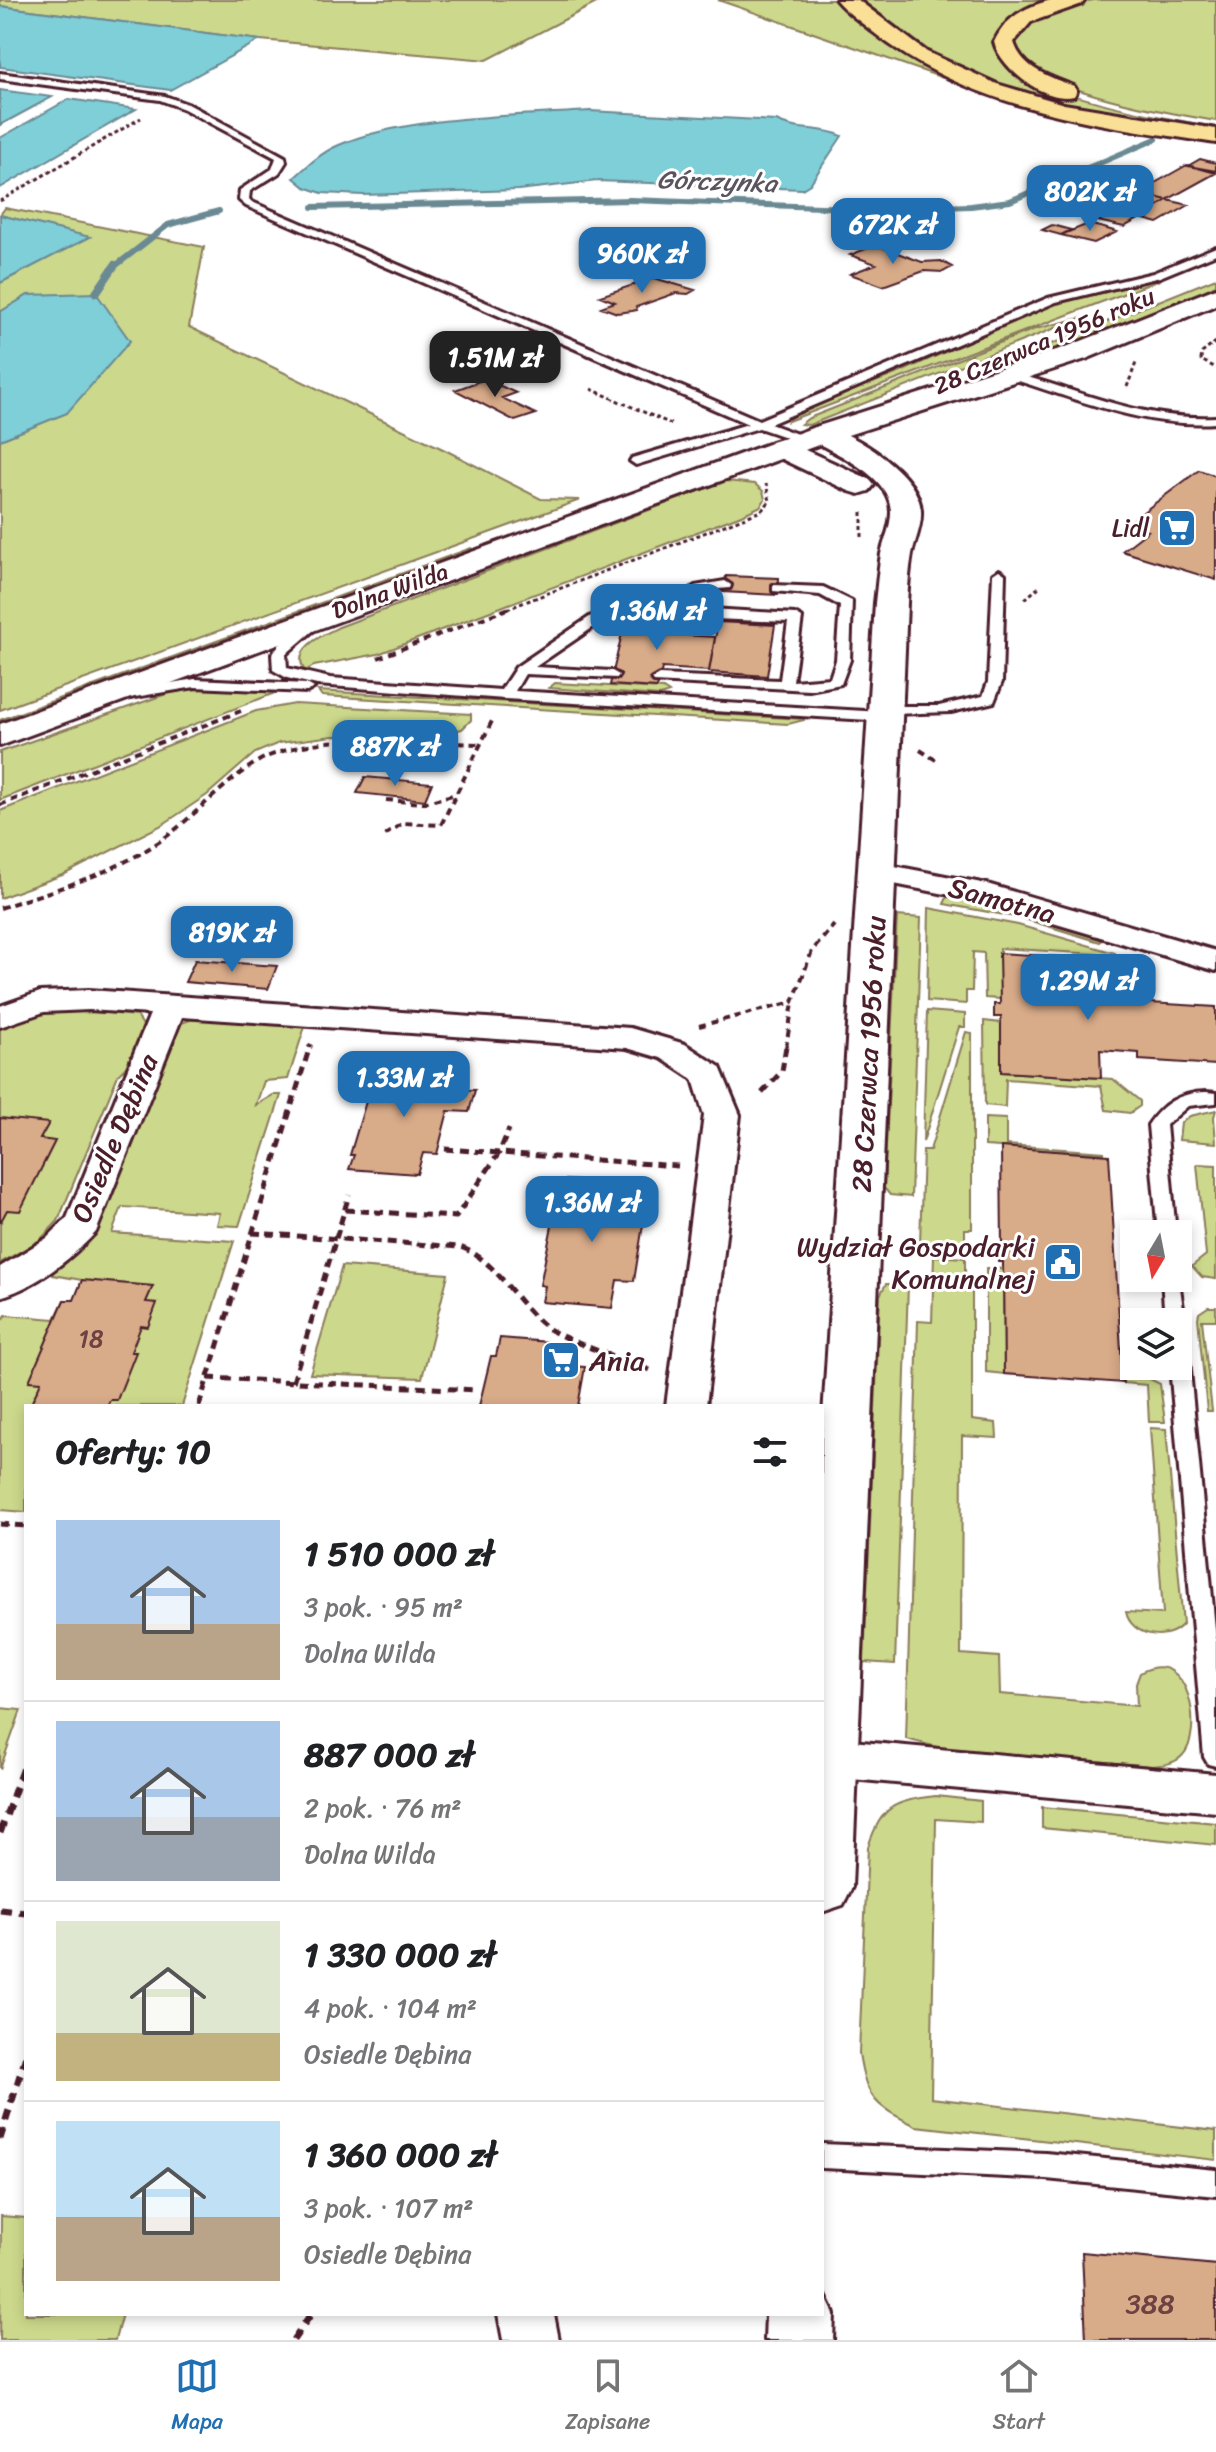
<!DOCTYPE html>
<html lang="pl">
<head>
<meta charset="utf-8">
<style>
	:root { --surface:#fff; --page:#f2f2f2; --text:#202124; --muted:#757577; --line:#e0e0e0; --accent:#1f6fb2 }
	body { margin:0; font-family:Sriracha,sans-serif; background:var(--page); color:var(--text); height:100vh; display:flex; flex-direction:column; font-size:30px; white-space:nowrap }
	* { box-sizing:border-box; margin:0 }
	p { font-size:26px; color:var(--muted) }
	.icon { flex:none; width:44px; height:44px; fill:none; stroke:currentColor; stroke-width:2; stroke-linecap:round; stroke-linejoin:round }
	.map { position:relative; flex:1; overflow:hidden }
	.side { position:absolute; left:24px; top:1404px; width:800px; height:912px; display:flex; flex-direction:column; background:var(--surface); border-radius:0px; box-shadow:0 4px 12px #0003 }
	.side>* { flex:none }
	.needle { width:52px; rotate:190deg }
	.controls { position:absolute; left:1120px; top:1220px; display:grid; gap:16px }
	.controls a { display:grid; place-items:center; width:72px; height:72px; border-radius:0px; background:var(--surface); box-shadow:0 4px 12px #0003; font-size:40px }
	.price { position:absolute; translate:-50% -68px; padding:0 18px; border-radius:16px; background:var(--accent); color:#fff; font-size:26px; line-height:52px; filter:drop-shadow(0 2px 4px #0008) }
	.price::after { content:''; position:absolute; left:50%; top:48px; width:24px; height:18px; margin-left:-12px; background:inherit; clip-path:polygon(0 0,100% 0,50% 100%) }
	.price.active { background:#222; color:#fff }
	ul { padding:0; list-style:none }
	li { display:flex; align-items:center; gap:24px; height:200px; padding:0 32px }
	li+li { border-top:2px solid var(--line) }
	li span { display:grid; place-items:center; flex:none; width:224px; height:160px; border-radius:0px; color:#555 }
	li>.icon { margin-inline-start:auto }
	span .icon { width:96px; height:96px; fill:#fffc; stroke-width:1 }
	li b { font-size:34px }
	h2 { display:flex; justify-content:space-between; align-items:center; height:96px; padding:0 32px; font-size:34px }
	.tabs { display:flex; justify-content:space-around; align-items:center; height:112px; border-top:2px solid var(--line); background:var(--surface); font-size:22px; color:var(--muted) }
	.tabs a { display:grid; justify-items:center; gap:4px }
	.tabs .active { color:var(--accent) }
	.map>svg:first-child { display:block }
	.green { fill:#ccd88b; stroke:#8b7c5b; stroke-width:2 }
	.water { fill:#7fcfd8; stroke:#6a8993; stroke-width:2 }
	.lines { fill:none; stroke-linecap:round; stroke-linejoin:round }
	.stream-far1 { stroke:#6a8993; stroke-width:6 }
	.stream { stroke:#6a8993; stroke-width:8 }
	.building { fill:#d8ab89; stroke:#4a1f2b; stroke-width:2 }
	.service-casing { stroke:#4a1f2b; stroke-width:6 }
	.minor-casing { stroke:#4a1f2b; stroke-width:6 }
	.tertiary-casing { stroke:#4a1f2b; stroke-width:6 }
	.secondary-casing { stroke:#4a1f2b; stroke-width:6 }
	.motorway-casing { stroke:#4a1f2b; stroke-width:6 }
	.path-far3 { stroke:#4a1f2b; stroke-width:3; stroke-dasharray:4 3; stroke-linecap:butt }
	.path-far2 { stroke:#4a1f2b; stroke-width:4; stroke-dasharray:7 5; stroke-linecap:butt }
	.path-far1 { stroke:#4a1f2b; stroke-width:5; stroke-dasharray:9 6; stroke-linecap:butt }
	.path { stroke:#4a1f2b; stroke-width:7; stroke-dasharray:11 8; stroke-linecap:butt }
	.service { fill:#fff; fill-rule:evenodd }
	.minor { fill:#fff; fill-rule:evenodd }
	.tertiary { fill:#fff; fill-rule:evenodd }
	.secondary { fill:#fff; fill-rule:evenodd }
	.motorway { fill:#fadf96; fill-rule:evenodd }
	.labels { text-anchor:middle; stroke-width:6; stroke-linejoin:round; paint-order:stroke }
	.far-street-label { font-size:24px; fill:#4a1f2b; stroke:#fff }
	.far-poi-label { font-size:24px; fill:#4a1f2b; stroke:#fff; text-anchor:end }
	.number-label { font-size:24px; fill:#6e4242 }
	.far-water-label { font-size:26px; font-style:italic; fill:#5a545f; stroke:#fff }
	.street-label { font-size:28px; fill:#4a1f2b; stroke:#fff }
	.poi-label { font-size:28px; fill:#4a1f2b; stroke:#fff; text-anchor:end }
	.near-number-label { font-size:28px; fill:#6e4242 }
</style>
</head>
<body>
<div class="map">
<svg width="1216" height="2340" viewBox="0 0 1216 2340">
	<rect width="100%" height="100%" fill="#fff"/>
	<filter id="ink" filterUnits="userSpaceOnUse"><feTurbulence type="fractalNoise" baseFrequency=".0125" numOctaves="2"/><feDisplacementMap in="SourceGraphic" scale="16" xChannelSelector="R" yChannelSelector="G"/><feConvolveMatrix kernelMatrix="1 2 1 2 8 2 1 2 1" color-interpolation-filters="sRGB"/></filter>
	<g filter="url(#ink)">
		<path class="green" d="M0 0H602L487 60 260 40 0 6Z
			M718 0H838L888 41 946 79Z
			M855 0H1061C1043 7 1019 12 1005 25 943 84 1189 122 1216 127V130C1124 114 1023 106 939 61 910 44 882 20 855 0Z
			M1216 0V121C1188 116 979 85 1022 30 1036 12 1073 3 1094 0 1133 0 1176 0 1216 0Z
			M5 208 204 247 189 327 445 450 541 499 580 500 0 710V440L67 413 28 295 0 312V283L89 237 0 215Z
			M1216 278V285C1128 329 1036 358 942 388Z
			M1152 280 1157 281 788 421 792 414 901 372 1050 304Z
			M1081 318 809 425 801 424 809 418 1035 329Z
			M726 481 755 484 763 491 765 499 761 506 744 514 378 654 314 666 305 671C290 649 322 635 339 627Z
			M471 548 474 550 0 726V720Z
			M555 683 663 689 669 693 660 696 549 688Z
			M221 686 285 689 0 800V752L172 692Z
			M318 691 804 719V720L788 724 322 696Z
			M295 704 471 714V720L462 729 430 737 333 736 279 743 255 753 207 795 162 825 65 874 0 898V811L256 711Z
			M948 895 1103 938 1100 942 1021 918 944 904Z
			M929 908 1018 925 1115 953 1118 990 1100 989 1097 954 1000 948V999L985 998 984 953 973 952 972 991H966V1004L927 1001Z
			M897 916 921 918 911 1197 890 1195 884 1188Z
			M88 1011 137 1016 145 1028 132 1061 118 1075 58 1221 39 1241 0 1263V1024L44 1013Z
			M927 1011 965 1014V1027H959L923 1142Z
			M201 1016 306 1023 288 1079 264 1081 256 1105 273 1095H281L239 1226 217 1225 220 1213 122 1207 112 1233 234 1241 182 1406H26V1512L0 1510V1323L6 1315 55 1319 64 1300H74L82 1280 53 1275 51 1268 176 1025Z
			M984 1021 1001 1023 1002 1072 1113 1079 1140 1101V1106L1130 1113 1106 1110 1101 1086 1006 1079 1005 1107 985 1105Z
			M966 1032 972 1033V1229H965V1246L920 1243 923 1150H930Z
			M1216 1110 1214 1117 1216 1143 1179 1140 1181 1123 1190 1116Z
			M985 1118 1006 1119V1145L1104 1152V1154L985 1146Z
			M1197 1164 1216 1165V1279L1202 1277 1192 1266 1206 1255Z
			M934 1256 965 1258V1276L972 1277V1420L996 1423 997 1438 962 1436 961 1654 999 1657 1000 1694 1137 1706 1136 1684 1140 1673C1191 1644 1204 1735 1182 1756 1174 1764 1163 1765 1152 1766L941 1748 906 1739 918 1321 932 1322Z
			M342 1266 448 1274 422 1378 310 1374Z
			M986 1268 1003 1269 1004 1374 986 1372Z
			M886 1284 908 1285 895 1664 864 1662 880 1295Z
			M1208 1307H1216V1320H1202L1212 1411H1207L1198 1318 1199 1313Z
			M1123 1374 1142 1375 1160 1384 1165 1422H1149L1147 1385 1123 1383Z
			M1150 1428 1166 1429 1183 1624C1167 1643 1131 1636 1126 1612L1163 1614Z
			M0 1708 21 1710 0 1769Z
			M936 1796 981 1801V1822L936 1819 931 2098 1216 2131V2160L916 2126C875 2106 866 2099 859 2053L868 1847C882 1805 894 1801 936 1796Z
			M1042 1807 1216 1823V1845L1042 1828Z
			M1 2216 26 2218V2314H122L115 2340H0Z"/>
		<path class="water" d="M0 6 260 40 170 90 0 67Z
			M0 90 52 97 0 125Z
			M69 99 136 109 0 188V138Z
			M590 111 776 121C797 132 822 126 842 136L810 184 802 189 597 181 518 190 363 195 322 193 305 187 294 178C308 165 322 152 339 145 404 116 517 116 590 111Z
			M0 215 90 237 0 283Z
			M96 293 130 341 67 413 0 440V312L28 295Z"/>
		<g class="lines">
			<path class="stream-far1" d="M313 207 631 200 876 209 971 206 1010 201 1156 139
				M114 267 168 225 219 211"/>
			<path class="stream" d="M96 293 115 265"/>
		</g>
		<path class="building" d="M1200 159 1216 163V171L1188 166Z
			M1187 165 1216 173 1167 200 1137 193Z
			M1137 193 1167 200 1137 220 1086 208 1106 197 1122 201Z
			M1167 200 1189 205 1158 223 1140 218Z
			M1111 214 1137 220 1124 227 1098 221Z
			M1088 224 1104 228 1117 232 1094 243 1061 235Z
			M1052 225 1071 230 1061 235 1042 230Z
			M876 245 922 262 941 261 952 267 943 272 924 271 883 286 850 274 876 264 850 255Z
			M654 278 695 290 688 294 676 293 636 307 637 310 632 311 617 313 601 307 615 302 600 296Z
			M485 379 516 393 502 398 536 414 515 421 455 390Z
			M1199 470 1216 476V580L1122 551 1148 531 1126 525Z
			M726 576 779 578 778 595 723 592Z
			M626 616 672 618 668 634 715 637 709 671 662 668 657 688 610 685Z
			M718 622 775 625 767 676 709 672Z
			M365 777 432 783 425 800 357 793Z
			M999 953 1094 959 1097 1003 1135 1006 1134 1002 1216 1007V1065L1139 1060V1053L1100 1050 1101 1078 1001 1072V1017H994V1004H1000Z
			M195 960 277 966 268 989 185 982Z
			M380 1065 444 1070 439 1089 475 1090 469 1112 448 1111 437 1154 423 1153 417 1174 349 1169 354 1155H350L373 1078H376Z
			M0 1118 49 1123 40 1139 55 1141 20 1211 7 1210 0 1223Z
			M1001 1147 1109 1155 1123 1383 1004 1374 1003 1262H998V1247H1002Z
			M566 1180 634 1185 630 1205 646 1206 634 1281 617 1280 612 1308 542 1302 545 1286 540 1285 558 1196H563Z
			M82 1280 153 1286 146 1302 157 1303 148 1327 141 1326 131 1352H136L117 1400H110L107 1406H30L41 1382 29 1381 64 1300H74Z
			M500 1338 573 1344 569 1366 585 1367 578 1406H479L491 1356H496Z
			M1082 2252 1216 2265V2340H1086Z"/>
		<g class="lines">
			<g class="service-casing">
				<path id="service" d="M0 73 165 96 190 105 285 157 286 162 279 173 250 191 249 199 252 202 759 420 1048 298 1153 273 1216 247V254L1160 277 1056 302 770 424 808 438V442H800L759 428 636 465 630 461 632 458 748 424 246 206 239 200 240 190 272 169 276 158 184 109 160 100 0 79Z
					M1013 373C1081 391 1144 421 1216 417V423C1144 428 1077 399 1009 378L1007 376Z
					M999 570 1005 574 1002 682 994 702 951 712 892 714V720L887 721 505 699 317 685 287 678 273 670 272 654 282 641 314 620 321 624 286 654 287 668 330 678 501 690 516 667 591 616 618 607 680 608V597L695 586 725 581 731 585 730 588 707 590 696 596 694 608 795 614 802 618 793 681 830 678 836 660 840 606 820 595 773 591V585L823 587 852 601 850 660 841 684 809 690 654 682 652 679 659 675 780 680 788 622 619 615 601 622 535 667 612 671 619 675 617 678 525 674 515 691 882 712V707L887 706H939L983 696 988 682 993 574Z
					M195 679 307 684 314 688 307 692 195 687 129 698 122 694 129 690Z
					M1206 1092 1216 1093V1103L1188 1106 1166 1125 1176 1234H1158L1148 1125C1163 1103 1179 1093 1206 1092Z
					M1178 1274 1185 1322 1178 1328V1322H1165L1162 1278H1178Z
					M1178 1343 1185 1345 1188 1350 1216 1639V1766L1208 1764 1204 1757 1170 1366H1178Z
					M822 2144 1046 2153 1216 2170V2196L1046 2179 822 2168Z"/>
			</g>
			<g class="minor-casing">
				<path id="minor" d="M879 863 987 884 1216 951V971L971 899 868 879 864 872 868 865Z
					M89 990 630 1028 685 1044 720 1067 740 1115 706 1406H666L704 1115 693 1079 661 1058 627 1048 182 1017 96 1232C71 1259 36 1287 0 1297V1267L47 1238 67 1218 150 1014 89 1010 44 1012 0 1027V1006L40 992Z
					M829 1739 1216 1774V1812L829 1777 822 1775V1741Z
					M498 2314H554L559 2340H503Z"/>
			</g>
			<g class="tertiary-casing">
				<path id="tertiary" d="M822 425C854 433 920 474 921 511 922 526 915 540 912 554 909 570 908 587 907 603L852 1887 843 1905 822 1912V1432L875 603C877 587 878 570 881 554 884 540 891 527 891 512 891 476 838 455 812 440L808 434 812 428Z
					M781 439 869 479 874 485 869 491 859 494 849 491 771 454 767 448 771 442Z
					M822 2289 834 2314 833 2340H765L766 2314H822Z"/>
			</g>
			<g class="secondary-casing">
				<path id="secondary" d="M1216 288V305L1086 359 832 440 0 746V724L812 428 1066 347Z"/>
			</g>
			<g class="motorway-casing">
				<path id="motorway" d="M836 0H858L927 52 997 84 1064 104 1216 129V143C1097 125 970 109 873 32 861 22 846 12 836 0Z
					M1051 0H1085L1082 4 1031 22 1014 42C1022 69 1050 77 1074 86L1077 91 1074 96C1045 103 1001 69 994 42 1006 17 1025 7 1051 0Z"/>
			</g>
			<path class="path-far3" d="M0 201 141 118
				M1216 342 1202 353 1201 360 1216 368
				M1127 387 1136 363
				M591 389 671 424
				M862 512V538
				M1025 599 1039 587
				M507 609 761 511 770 501 766 484"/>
			<path class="path-far2" d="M378 658 512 607
				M920 750 939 762
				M386 800 423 803 456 794
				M0 805 241 711
				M385 835 403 823 441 825 494 717
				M0 908C56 889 114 874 163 839 194 817 238 768 269 756 335 730 413 743 482 744
				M699 1026 793 1002 812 951 834 925
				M310 1048 311 1044
				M786 1048 793 1002"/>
			<path class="path-far1" d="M762 1093 782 1071 786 1046
				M445 1149 678 1166
				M345 1210 456 1217 499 1153 509 1129
				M252 1233 460 1247C496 1259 516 1304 546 1327 567 1342 624 1359 650 1370
				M208 1378 477 1390
				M293 1382 349 1195
				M199 1406 310 1046
				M0 1524 26 1526"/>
			<path class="path" d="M0 1833 26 1759
				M0 1910 26 1913
				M0 2139 26 2056
				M293 2340 311 2314"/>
			<use href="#service" class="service"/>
			<use href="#minor" class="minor"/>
			<use href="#tertiary" class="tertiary"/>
			<use href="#secondary" class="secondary"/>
			<use href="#motorway" class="motorway"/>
		</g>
	</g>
	<defs>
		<g id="supermarket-square" transform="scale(2)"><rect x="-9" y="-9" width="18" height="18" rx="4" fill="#1f6fb2" stroke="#fff"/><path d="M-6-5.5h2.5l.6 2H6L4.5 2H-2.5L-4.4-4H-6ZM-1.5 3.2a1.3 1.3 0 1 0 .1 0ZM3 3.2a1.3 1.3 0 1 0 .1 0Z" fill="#fff"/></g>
		<g id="civic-square" transform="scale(2)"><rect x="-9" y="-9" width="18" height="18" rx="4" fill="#1f6fb2" stroke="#fff"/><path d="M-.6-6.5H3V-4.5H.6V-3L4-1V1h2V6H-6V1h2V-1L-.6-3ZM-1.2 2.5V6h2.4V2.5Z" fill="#fff"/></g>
	</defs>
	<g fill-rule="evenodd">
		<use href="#supermarket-square" x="1177" y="528"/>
		<use href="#civic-square" x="1063" y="1262"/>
		<use href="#supermarket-square" x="561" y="1360"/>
	</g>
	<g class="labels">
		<g class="far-street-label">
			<text transform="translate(1044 341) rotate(-23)" y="8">28 Czerwca 1956 roku</text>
			<text transform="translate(390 591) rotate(-20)" y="8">Dolna Wilda</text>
		</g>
		<g class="far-poi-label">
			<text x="1149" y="536">Lidl</text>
		</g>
		<g class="number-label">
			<text x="91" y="1347">18</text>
		</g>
		<g class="far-water-label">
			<text transform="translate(717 181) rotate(2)" y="9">Górczynka</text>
		</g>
		<g class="street-label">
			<text transform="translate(1002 900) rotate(15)" y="10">Samotna</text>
			<text transform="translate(868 1054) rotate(-87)" y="10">28 Czerwca 1956 roku</text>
			<text transform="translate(114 1138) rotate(-67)" y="10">Osiedle Dębina</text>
		</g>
		<g class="poi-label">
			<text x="1035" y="1256">Wydział Gospodarki<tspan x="1035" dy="32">Komunalnej</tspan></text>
			<text x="589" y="1370" text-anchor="start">Ania</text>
		</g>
		<g class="near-number-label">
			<text x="1150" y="2313">388</text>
		</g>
	</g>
</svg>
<div class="controls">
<a><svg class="needle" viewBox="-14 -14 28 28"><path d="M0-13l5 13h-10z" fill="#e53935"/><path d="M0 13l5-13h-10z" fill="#757577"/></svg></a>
<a><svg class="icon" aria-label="layers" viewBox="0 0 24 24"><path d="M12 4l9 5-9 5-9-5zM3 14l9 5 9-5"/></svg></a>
</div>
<b class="price" style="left:1090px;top:233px">802K zł</b>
<b class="price" style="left:893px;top:266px">672K zł</b>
<b class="price" style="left:642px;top:295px">960K zł</b>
<b class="price active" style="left:495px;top:399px">1.51M zł</b>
<b class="price" style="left:657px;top:652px">1.36M zł</b>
<b class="price" style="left:395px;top:788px">887K zł</b>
<b class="price" style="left:232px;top:974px">819K zł</b>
<b class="price" style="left:1088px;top:1022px">1.29M zł</b>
<b class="price" style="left:404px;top:1119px">1.33M zł</b>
<b class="price" style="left:592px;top:1244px">1.36M zł</b>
<section class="side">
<h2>Oferty: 10<svg class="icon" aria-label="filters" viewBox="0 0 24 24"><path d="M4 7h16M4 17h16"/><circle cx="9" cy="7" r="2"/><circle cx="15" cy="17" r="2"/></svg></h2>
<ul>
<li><span style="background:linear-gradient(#a9c7e8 65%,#b9a48a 0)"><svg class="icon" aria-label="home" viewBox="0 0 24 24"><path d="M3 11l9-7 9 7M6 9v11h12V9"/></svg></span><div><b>1 510 000 zł</b><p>3 pok. · 95 m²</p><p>Dolna Wilda</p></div></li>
<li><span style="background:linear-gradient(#a9c7e8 60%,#9aa5b1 0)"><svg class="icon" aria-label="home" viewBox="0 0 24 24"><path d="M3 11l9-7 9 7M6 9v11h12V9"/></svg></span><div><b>887 000 zł</b><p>2 pok. · 76 m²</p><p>Dolna Wilda</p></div></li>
<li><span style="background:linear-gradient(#dfe7d0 70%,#c2b280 0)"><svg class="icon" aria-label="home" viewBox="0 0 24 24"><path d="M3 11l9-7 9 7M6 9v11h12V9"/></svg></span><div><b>1 330 000 zł</b><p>4 pok. · 104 m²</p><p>Osiedle Dębina</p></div></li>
<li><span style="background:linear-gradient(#bfe0f5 60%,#b9a48a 0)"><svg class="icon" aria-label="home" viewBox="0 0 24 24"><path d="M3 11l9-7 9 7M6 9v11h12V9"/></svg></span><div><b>1 360 000 zł</b><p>3 pok. · 107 m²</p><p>Osiedle Dębina</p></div></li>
</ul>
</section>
</div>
<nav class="tabs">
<a class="active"><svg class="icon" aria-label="map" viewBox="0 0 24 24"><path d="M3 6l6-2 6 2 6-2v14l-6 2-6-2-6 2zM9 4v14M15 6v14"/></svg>Mapa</a>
<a><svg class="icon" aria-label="saved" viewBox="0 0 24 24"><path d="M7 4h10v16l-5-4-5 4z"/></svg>Zapisane</a>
<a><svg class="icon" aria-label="home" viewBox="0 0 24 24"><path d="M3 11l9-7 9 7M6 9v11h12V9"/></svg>Start</a>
</nav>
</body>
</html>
